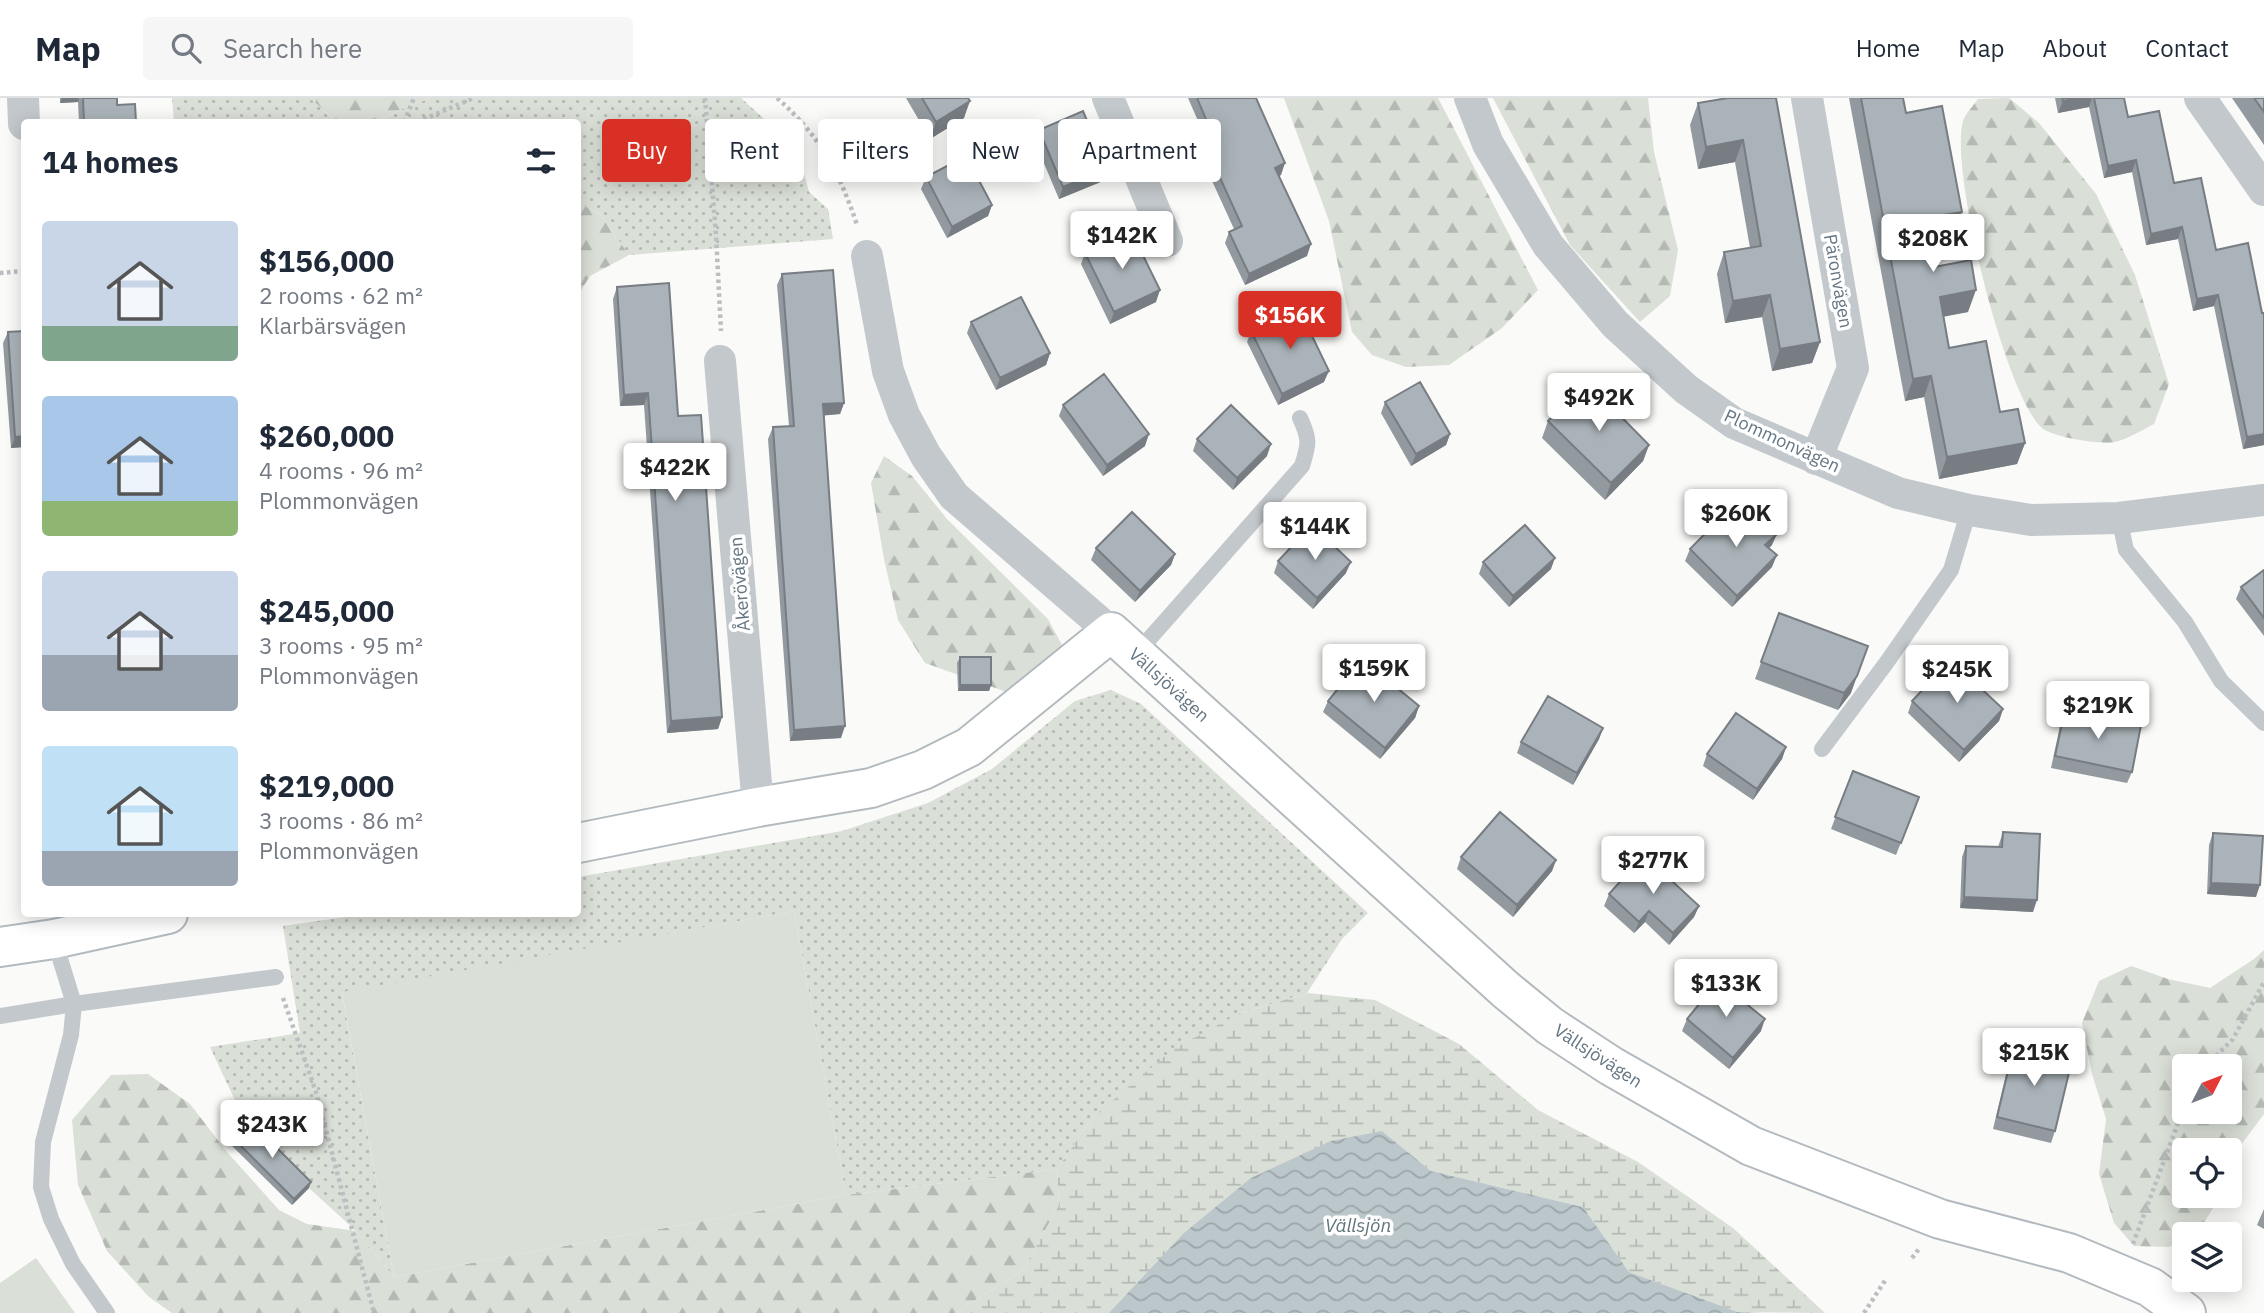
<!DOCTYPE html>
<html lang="en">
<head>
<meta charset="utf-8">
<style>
	:root { --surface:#fff; --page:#f6f6f7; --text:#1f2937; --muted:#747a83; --line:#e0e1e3; --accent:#d93025 }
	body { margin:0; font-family:"IBM Plex Sans",sans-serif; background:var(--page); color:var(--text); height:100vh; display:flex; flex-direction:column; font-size:26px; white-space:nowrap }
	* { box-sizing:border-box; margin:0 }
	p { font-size:23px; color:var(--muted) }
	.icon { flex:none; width:38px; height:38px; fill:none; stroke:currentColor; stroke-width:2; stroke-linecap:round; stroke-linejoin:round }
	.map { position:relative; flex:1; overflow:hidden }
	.sheet { position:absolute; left:21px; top:21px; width:560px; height:798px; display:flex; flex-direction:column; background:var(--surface); border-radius:7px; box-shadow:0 4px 18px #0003 }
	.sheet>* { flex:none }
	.guide { position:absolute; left:602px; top:21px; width:665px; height:63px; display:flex; gap:14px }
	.needle { width:46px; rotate:48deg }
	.tools { position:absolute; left:2172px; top:956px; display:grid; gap:14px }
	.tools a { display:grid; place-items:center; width:70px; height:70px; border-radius:7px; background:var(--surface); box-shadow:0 4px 18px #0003; font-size:35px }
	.price { position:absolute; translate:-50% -60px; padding:0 16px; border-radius:7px; background:#fff; color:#222; font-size:23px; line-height:46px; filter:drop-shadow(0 2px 4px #0008) }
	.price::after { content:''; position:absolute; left:50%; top:42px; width:21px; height:16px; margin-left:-10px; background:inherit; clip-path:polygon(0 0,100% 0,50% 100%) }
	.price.current { background:var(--accent); color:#fff }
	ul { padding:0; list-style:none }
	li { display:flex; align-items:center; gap:21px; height:175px; padding:0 21px }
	li span { display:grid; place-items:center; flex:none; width:196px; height:140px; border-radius:7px; color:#555 }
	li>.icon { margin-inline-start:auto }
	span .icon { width:84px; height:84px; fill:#fffc; stroke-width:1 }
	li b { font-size:30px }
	h2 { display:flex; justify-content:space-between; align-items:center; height:84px; padding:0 21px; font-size:30px }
	.pill { padding:0 24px; border-radius:7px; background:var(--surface); box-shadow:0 4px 18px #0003; font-size:24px; line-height:63px }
	.pill.current { background:var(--accent); color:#fff }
	header { display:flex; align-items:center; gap:42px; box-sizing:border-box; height:98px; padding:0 35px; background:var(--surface); border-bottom:2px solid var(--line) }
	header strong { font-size:33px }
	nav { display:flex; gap:38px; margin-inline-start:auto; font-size:24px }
	.search { width:490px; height:63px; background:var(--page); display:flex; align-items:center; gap:18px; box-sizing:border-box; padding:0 24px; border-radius:7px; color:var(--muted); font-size:26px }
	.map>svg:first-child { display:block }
	.grass { fill:url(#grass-dots) }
	.forest { fill:url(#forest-firs); fill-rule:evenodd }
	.wetland { fill:url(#wetland-marsh) }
	.garden { fill:#dadfd7 }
	.water { fill:url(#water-waves) }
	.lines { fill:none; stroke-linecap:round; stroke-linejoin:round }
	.secondary-casing { stroke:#b3babf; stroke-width:42 }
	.path { stroke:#bbbfc2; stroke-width:4.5; stroke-dasharray:3.5 3.5; stroke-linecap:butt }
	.lane { stroke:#c3c8cc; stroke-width:16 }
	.street { stroke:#c3c8cc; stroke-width:32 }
	.secondary { stroke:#fff; stroke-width:38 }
	.wall { fill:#929a9f }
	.shaded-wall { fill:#777d82 }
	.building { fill:#aab3b9; stroke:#777d82; stroke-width:2 }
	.labels { text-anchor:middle; stroke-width:7; stroke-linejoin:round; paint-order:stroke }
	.street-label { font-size:18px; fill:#657683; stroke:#fff }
	.water-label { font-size:19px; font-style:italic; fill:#60757c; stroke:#fff }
</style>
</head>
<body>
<header>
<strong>Map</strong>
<div class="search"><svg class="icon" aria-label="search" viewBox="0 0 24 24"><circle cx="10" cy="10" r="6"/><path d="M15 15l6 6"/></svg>Search here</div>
<nav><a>Home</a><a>Map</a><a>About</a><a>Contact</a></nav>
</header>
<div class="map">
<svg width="2264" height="1215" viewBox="0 0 2264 1215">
	<defs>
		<pattern id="grass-dots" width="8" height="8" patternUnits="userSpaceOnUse" patternTransform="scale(1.75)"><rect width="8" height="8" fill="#dadfd7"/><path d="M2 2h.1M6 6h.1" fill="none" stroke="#b4b9b4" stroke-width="1.8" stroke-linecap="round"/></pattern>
		<pattern id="forest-firs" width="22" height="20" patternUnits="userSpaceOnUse" patternTransform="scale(1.75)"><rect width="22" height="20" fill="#dadfd7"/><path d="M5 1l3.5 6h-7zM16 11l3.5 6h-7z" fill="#b4b9b4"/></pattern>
		<pattern id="wetland-marsh" width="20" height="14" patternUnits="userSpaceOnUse" patternTransform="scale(1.75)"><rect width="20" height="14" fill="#dadfd7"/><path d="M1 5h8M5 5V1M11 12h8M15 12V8" fill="none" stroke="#b4b9b4"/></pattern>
		<pattern id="water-waves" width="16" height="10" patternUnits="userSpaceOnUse" patternTransform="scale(1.75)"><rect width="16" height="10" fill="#bbc7cb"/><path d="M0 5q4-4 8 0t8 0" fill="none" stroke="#9ca6aa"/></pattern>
	</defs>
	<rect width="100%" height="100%" fill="#fafaf8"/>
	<path class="grass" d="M172 0H310L337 24H340H174Z
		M430 0H741L798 52 809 94 828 111 833 141 629 157 601 117 578 104V24H376L402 11Z
		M1111 592 1141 606 1368 815 1342 841 1307 895 1238 916 1092 1020 1057 1071 846 1097 794 813 342 895 394 1179 356 1133 309 1090 247 1028 210 949 300 935 283 828 366 816H578V779L842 733 928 705 992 671 1075 603Z"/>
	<path class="forest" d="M310 0H430L402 11 375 24H337Z
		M1284 0H1438L1538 192 1502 230 1449 267 1406 269 1372 257 1352 234 1329 123Z
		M1493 0H1648L1654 54 1678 152 1670 198 1640 224 1570 147Z
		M2009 0 2039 25 2096 96 2135 177 2169 286 2154 326C2142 332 2128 341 2115 344 2101 347 2052 339 2042 330 2005 298 1949 70 1963 23 1966 15 1974 7 1978 1Z
		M578 104 601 117 629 157 590 178 578 197Z
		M884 358 912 378 947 421 1048 521 1062 547 1041 573 1012 596 925 565 898 522 884 461 871 385Z
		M2264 852V1016L2241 1047 2230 1076V1052H2184V1097H2221L2199 1133 2194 1136H2184V1141L2169 1149 2134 1148 2114 1125 2099 1076 2106 1021 2092 976 2082 925 2099 883 2131 868 2168 881 2210 890 2254 861ZM2184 968H2230V1013H2184Z
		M148 976 190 1006 227 1054 279 1112 307 1126 356 1133 394 1179 846 1097 1057 1071 1059 1107 1023 1172 955 1215H172L149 1199 107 1153 78 1087 72 1022 111 977Z"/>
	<path class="wetland" d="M1307 895 1375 902 1459 946 1538 1012 1638 1064 1733 1130 1825 1215 1738 1214 1629 1174 1583 1109 1431 1073 1382 1033 1109 1215H955L1023 1172 1059 1107 1057 1071 1092 1020 1172 952 1238 916Z"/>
	<path class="garden" d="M794 813 846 1097 394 1179 342 894Z
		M36 1160 75 1215H0V1185Z"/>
	<path class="water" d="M1382 1033 1431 1073 1583 1109 1629 1174 1738 1214 1765 1215H1109L1184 1135 1251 1080 1331 1043Z"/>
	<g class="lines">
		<g class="secondary-casing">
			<path id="secondary" d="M578 745 758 709 871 690 923 672 969 649 1111 534 1506 892 1550 928 1611 968 1751 1048 1940 1121 2069 1155 2150 1189 2186 1215
				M0 849 54 841 168 816"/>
		</g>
		<path class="path" d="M705 0 716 137 721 233
			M777 0C820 38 839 73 857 127
			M404 24 414 0
			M417 24 474 0
			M0 175 24 173
			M283 900 316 994 374 1215
			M2206 968 2233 941 2264 884
			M2133 1146 2184 1009
			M1912 1160 1919 1151
			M1864 1215 1886 1181"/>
		<path class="lane" d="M2119 420 2126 452 2185 524 2221 583 2264 625
			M1136 556 1302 368C1309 346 1310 341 1300 320
			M1822 651 1887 564 1951 472 1969 412
			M54 841 74 906 71 937 43 1044 41 1089 51 1121 73 1166 107 1215
			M0 918 74 906 276 879"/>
		<path class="street" d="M23 0 24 26
			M1108 0 1167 143
			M1470 0 1488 46 1548 147 1615 226 1686 291 1734 325 1898 395 1969 412 2031 422 2119 420 2264 402
			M1807 0 1853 270 1816 361
			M2200 0 2264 92
			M867 158 888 273 904 317 926 358 954 398 1111 534
			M720 263 758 709"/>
		<use href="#secondary" class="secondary"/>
	</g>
	<path class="wall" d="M60 0H117V7L136 24H79L78 4 60 5Z
		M906 0H968L964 20 930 41Z
		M1188 0H1256L1281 77 1279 78 1307 158 1245 187 1225 145 1229 134 1234 131 1202 61 1206 49 1209 48Z
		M1724 0H1776L1820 244 1812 265 1772 273 1762 219 1725 225 1717 176 1724 154 1750 150 1735 64 1698 71 1690 27 1698 5Z
		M1849 0H1903L1906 15 1954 136 1929 140 1934 169 1968 214 1943 218 1949 250 2025 345 2017 366 1939 381 1924 299 1905 303Z
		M2055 0H2124L2128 19 2174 85 2216 152 2264 347 2243 351 2214 208 2193 213 2178 141 2146 147 2132 74 2104 80 2089 9 2058 15Z
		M2232 0H2264V47Z
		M1039 32 1103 83 1059 101 1035 44Z
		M926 79 992 107 988 118 947 140 921 91Z
		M1085 155 1156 204 1110 226 1081 166Z
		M782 176 844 305 840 316 824 317 841 640 790 643 768 341 773 329 789 328 777 187Z
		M617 189 678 318 722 619 718 631 667 635 644 307 620 308 613 201Z
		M971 224 1050 255 1046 267 996 292 967 235Z
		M1251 233 1324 284 1278 307 1247 244Z
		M8 234 24 349 11 350 3 245Z
		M1385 304 1450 336 1446 347 1411 368 1381 315Z
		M1063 307 1145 348 1103 378 1059 318Z
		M1548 323 1649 347 1643 363 1605 402 1542 340Z
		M1197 341 1267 358 1233 392 1193 353Z
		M1743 422 1772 447 1769 450 1772 469 1732 509 1685 463 1690 451Z
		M1096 450 1175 456 1171 467 1135 504 1091 462Z
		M1278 463 1346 475 1313 511 1274 475Z
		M1483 464 1551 471 1509 509 1479 476Z
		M2264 472V538L2236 501 2241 489Z
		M1779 515 1851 595 1838 612 1755 581Z
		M960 559 991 587 989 593H958L957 565Z
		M1328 603 1419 608 1415 620 1380 661 1323 614Z
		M1912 603 2003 611 1999 623 1959 664 1908 615Z
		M2065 612 2132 674 2127 685 2051 670 2061 623Z
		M1603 630 1599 641 1573 687 1517 655 1521 644Z
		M1786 649 1782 661 1753 702 1703 668 1707 656Z
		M1853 673 1919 699 1896 757 1831 731Z
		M2003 734 2033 814 1960 810 1962 759 1966 748 1998 749Z
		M2213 735 2256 799 2207 796 2209 747Z
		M1461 759 1556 762 1552 773 1513 819 1457 771Z
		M1609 796 1699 808 1694 819 1669 847 1645 824 1634 835 1604 808Z
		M1687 921 1761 933 1729 971 1682 933Z
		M2014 948 2055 1033 2051 1045 1993 1031 2010 960Z
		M232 1039 309 1090 292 1107 229 1045Z
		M2264 1111V1131L2257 1127Z"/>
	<path class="shaded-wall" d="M62 0H79L78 4 60 5Z
		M2079 0H2092L2089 9 2058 15 2063 3Z
		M970 3 964 20 930 41 936 24Z
		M1743 42 1735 64 1698 71 1706 49Z
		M2136 62 2132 74 2104 80 2108 68Z
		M1285 65 1281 77 1271 81 1275 70Z
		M1107 71 1103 83 1059 101 1063 89Z
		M992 107 988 118 947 140 952 129Z
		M1962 114 1954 136 1917 142 1925 120Z
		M2182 129 2178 141 2146 147 2151 136Z
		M1311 146 1307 158 1245 187 1249 176Z
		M1160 192 1156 204 1110 226 1114 214Z
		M1976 192 1968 214 1932 221 1940 199Z
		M1770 197 1762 219 1725 225 1733 203Z
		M2218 197 2214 208 2193 213 2197 201Z
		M1820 244 1812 265 1772 273 1780 251Z
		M1050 255 1046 267 996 292 1000 280Z
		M1329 273 1324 284 1278 307 1282 296Z
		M1931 278 1924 299 1905 303 1913 281Z
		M648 295 644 307 620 308 624 297Z
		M844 305 840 316 819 318 823 306Z
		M1149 336 1145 348 1103 378 1107 367Z
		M1450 336 1446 347 1411 368 1416 356Z
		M2264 336V347L2243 351 2247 339Z
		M24 338V349L11 350 15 339Z
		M2025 345 2017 366 1939 381 1947 359Z
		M1271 346 1267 358 1233 392 1237 380Z
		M1649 347 1643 363 1605 402 1611 385Z
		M1777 436 1772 447 1761 458 1765 447Z
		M1175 456 1171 467 1135 504 1140 493Z
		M1777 457 1772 469 1732 509 1737 498Z
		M1555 460 1551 471 1509 509 1513 498Z
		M1351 464 1346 475 1313 511 1317 500Z
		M1868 548 1851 595 1838 612 1844 595Z
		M960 587H991L989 593H958Z
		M1419 608 1415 620 1380 661 1385 650Z
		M2003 611 1999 623 1959 664 1964 652Z
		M722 619 718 631 667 635 671 623Z
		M845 628 841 640 790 643 794 632Z
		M1603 630 1599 641 1573 687 1577 675Z
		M1786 649 1782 661 1753 702 1757 691Z
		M1556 762 1552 773 1513 819 1517 807Z
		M2211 785 2260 787 2256 799 2207 796Z
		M1964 799 2037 802 2033 814 1960 810Z
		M1699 808 1694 819 1669 847 1673 835Z
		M1649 813 1645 824 1634 835 1639 824Z
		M1765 921 1761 933 1729 971 1733 960Z
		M311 1084 309 1090 292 1107 294 1101Z"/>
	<path class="building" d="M83 0H117V7L135 6 136 24H84Z
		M922 0H968L970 3 936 24Z
		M1197 0H1256L1285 65 1275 70 1311 146 1249 176 1229 134 1242 128 1206 49 1216 45Z
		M1728 0H1776L1820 244 1780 251 1770 197 1733 203 1724 154 1761 148 1743 42 1706 49 1698 5Z
		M1861 0H1903L1906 15 1942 8 1962 114 1925 120 1934 169 1971 162 1976 192 1940 199 1949 250 1986 243 2000 314 2018 311 2025 345 1947 359 1931 278 1913 281Z
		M2062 0H2079L2063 3Z
		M2094 0H2124L2128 19 2159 13 2174 85 2201 80 2216 152 2248 145 2262 215H2264V336L2247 339 2218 197 2197 201 2182 129 2151 136 2136 62 2108 68Z
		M2254 0H2264V14Z
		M1083 13 1107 71 1063 89 1039 32Z
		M966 58 992 107 952 129 926 79Z
		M1131 133 1160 192 1114 214 1085 155Z
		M833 172 844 305 823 306 845 628 794 632 773 329 794 328 782 176Z
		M669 185 678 318 701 317 722 619 671 623 648 295 624 297 617 189Z
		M1021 199 1050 255 1000 280 971 224Z
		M1298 209 1329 273 1282 296 1251 233Z
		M24 233V338L15 339 8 234Z
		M1104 276 1149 336 1107 367 1063 307Z
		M1420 284 1450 336 1416 356 1385 304Z
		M1587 284 1649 347 1611 385 1548 323Z
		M1231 307 1271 346 1237 380 1197 341Z
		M1730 410 1743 422 1753 412 1777 436 1765 447 1777 457 1737 498 1690 451Z
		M1132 414 1175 456 1140 493 1096 450Z
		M1312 427 1351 464 1317 500 1278 463Z
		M1525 427 1555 460 1513 498 1483 464Z
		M2264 472V520L2241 489Z
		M1779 515 1868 548 1857 578 1844 595 1761 564Z
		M960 559H991V587H960Z
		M1362 561 1419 608 1385 650 1328 603Z
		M1951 562 2003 611 1964 652 1912 603Z
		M1548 598 1603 630 1577 675 1521 644Z
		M2065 612 2141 627 2132 674 2055 658Z
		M1736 615 1786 649 1757 691 1707 656Z
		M1853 673 1919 699 1901 745 1835 719Z
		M1500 714 1556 762 1517 807 1461 759Z
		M2003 734 2040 736 2037 802 1964 799 1966 748 2002 749Z
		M2213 735 2263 738 2260 787 2211 785Z
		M1644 757 1699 808 1673 835 1649 813 1639 824 1609 796Z
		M1718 883 1765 921 1733 960 1687 921Z
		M2014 948 2072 962 2055 1033 1997 1019Z
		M249 1022 311 1084 294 1101 232 1039Z"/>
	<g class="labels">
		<g class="street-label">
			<text transform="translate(1838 183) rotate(80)" y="6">Päronvägen</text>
			<text transform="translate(1782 343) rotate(25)" y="6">Plommonvägen</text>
			<text transform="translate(740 486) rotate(-95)" y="6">Åkerövägen</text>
			<text transform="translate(1169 587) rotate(42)" y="6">Vällsjövägen</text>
			<text transform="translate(1598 958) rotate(33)" y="6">Vällsjövägen</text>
		</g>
		<g class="water-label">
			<text x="1358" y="1134">Vällsjön</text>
		</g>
	</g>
</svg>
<div class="tools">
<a><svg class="needle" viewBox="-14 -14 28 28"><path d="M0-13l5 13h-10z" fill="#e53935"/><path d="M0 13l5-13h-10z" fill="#747a83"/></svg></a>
<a><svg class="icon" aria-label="locate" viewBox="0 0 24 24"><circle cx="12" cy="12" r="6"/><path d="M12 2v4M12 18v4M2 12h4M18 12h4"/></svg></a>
<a><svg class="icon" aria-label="layers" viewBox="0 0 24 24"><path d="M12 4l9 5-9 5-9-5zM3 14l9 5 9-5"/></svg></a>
</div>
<b class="price" style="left:1122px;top:173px">$142K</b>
<b class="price" style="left:1933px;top:176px">$208K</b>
<b class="price current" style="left:1290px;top:253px">$156K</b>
<b class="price" style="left:1599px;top:335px">$492K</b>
<b class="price" style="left:675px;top:405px">$422K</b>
<b class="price" style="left:1736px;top:451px">$260K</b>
<b class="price" style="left:1315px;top:464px">$144K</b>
<b class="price" style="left:1374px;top:606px">$159K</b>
<b class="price" style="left:1957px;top:607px">$245K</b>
<b class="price" style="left:2098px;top:643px">$219K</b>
<b class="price" style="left:1653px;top:798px">$277K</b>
<b class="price" style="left:1726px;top:921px">$133K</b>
<b class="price" style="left:2034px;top:990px">$215K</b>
<b class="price" style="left:272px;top:1062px">$243K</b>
<div class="guide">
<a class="pill current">Buy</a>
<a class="pill">Rent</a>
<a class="pill">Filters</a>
<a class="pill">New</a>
<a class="pill">Apartment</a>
</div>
<section class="sheet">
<h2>14 homes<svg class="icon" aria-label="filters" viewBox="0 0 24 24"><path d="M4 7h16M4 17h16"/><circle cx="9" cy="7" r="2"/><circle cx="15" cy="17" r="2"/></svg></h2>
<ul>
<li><span style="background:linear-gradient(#c9d6e8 75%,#7fa58c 0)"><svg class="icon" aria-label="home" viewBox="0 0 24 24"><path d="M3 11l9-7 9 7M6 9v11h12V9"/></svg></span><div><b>$156,000</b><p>2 rooms · 62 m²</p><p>Klarbärsvägen</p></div></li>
<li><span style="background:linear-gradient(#a9c7e8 75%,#8fb573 0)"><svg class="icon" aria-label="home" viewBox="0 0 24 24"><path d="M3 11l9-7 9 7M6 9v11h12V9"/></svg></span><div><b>$260,000</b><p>4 rooms · 96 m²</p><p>Plommonvägen</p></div></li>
<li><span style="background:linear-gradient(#c9d6e8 60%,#9aa5b1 0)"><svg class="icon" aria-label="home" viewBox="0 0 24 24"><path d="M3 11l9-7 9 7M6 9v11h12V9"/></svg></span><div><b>$245,000</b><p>3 rooms · 95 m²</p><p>Plommonvägen</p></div></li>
<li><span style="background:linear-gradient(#bfe0f5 75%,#9aa5b1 0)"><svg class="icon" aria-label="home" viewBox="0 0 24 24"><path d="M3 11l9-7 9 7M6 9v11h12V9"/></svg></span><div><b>$219,000</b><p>3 rooms · 86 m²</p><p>Plommonvägen</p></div></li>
</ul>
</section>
</div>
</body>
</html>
